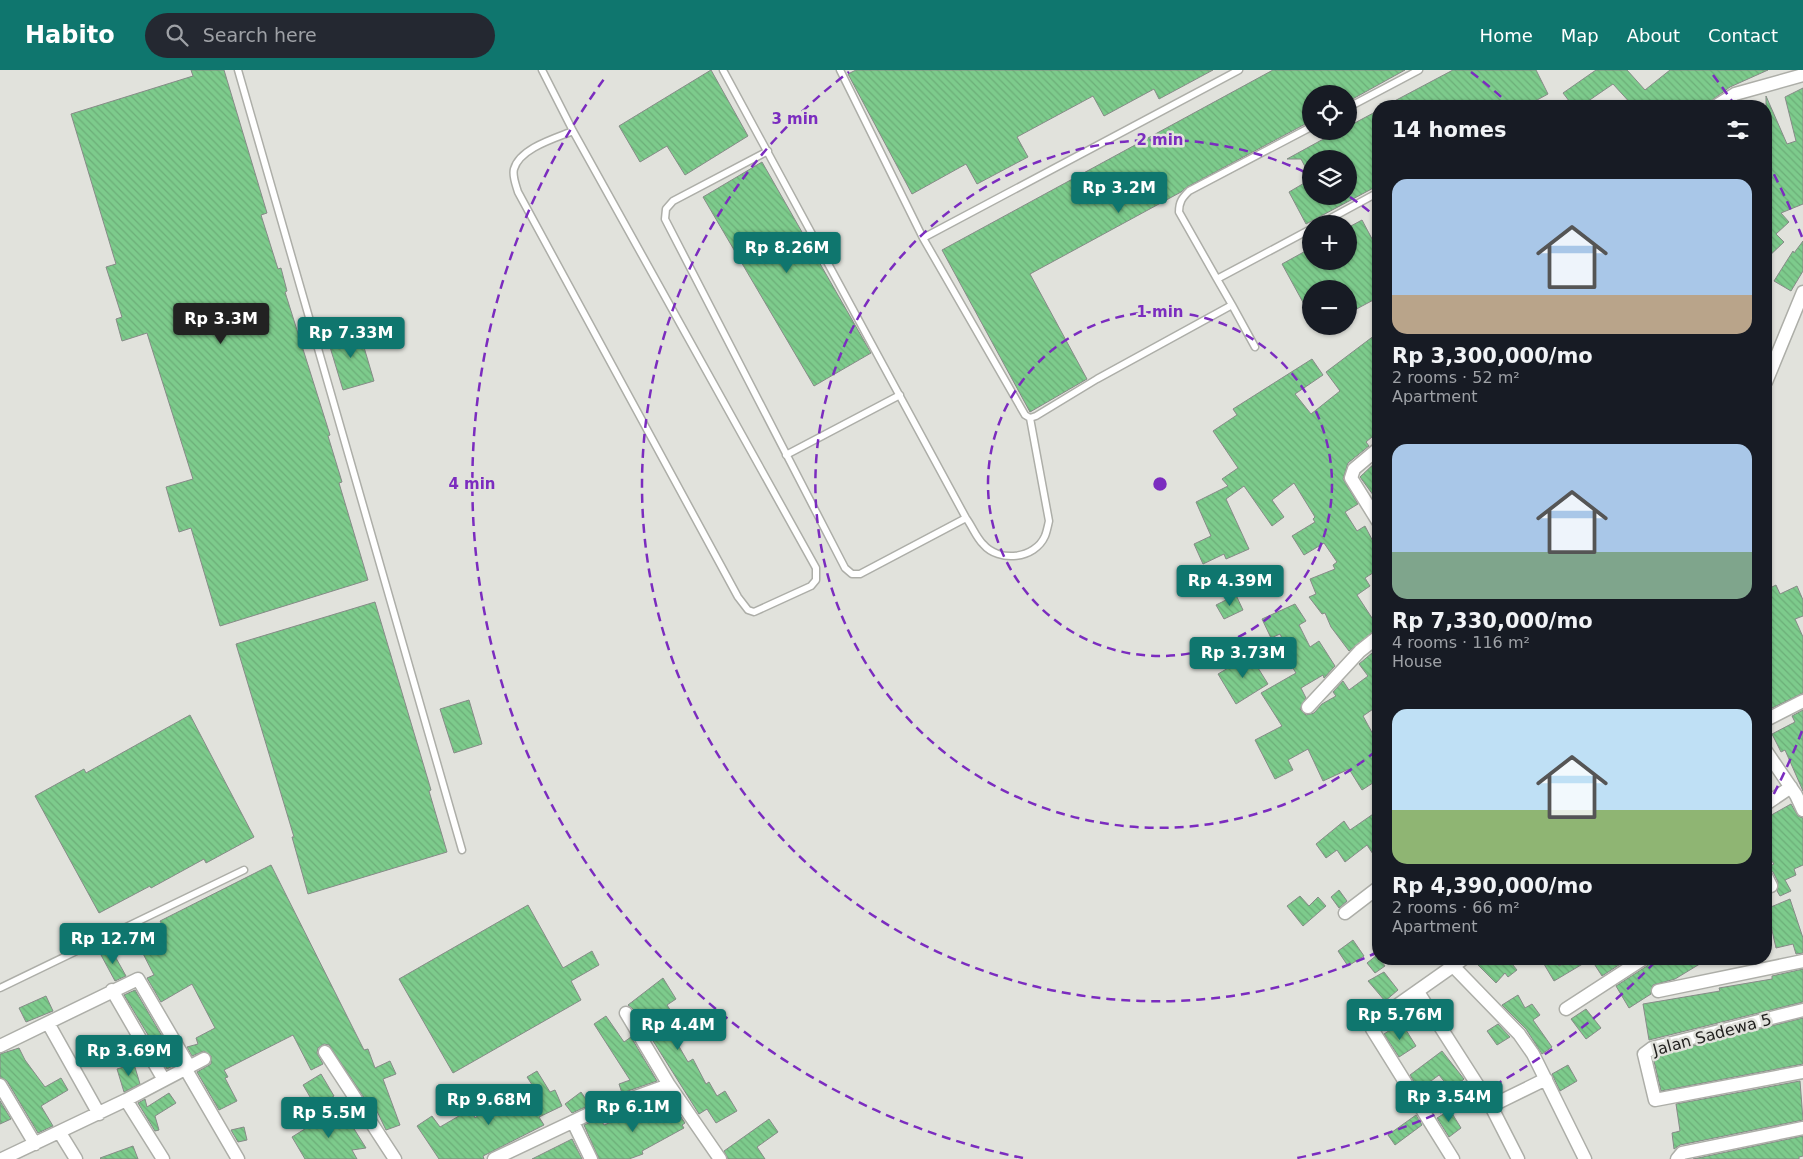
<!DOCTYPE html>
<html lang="en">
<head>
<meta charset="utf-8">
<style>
	:root { --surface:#171b24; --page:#242831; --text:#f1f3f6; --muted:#9ea1a6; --accent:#0f766e }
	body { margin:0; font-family:"DejaVu Sans",sans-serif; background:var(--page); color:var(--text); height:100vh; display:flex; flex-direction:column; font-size:19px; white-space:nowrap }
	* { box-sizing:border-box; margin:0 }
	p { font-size:16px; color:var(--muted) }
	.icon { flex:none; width:28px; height:28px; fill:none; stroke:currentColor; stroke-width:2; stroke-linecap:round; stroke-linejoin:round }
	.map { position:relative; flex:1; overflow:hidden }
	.drawer { position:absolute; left:1372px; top:30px; width:400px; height:865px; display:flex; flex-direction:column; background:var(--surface); border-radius:20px; box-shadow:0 1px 4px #0004 }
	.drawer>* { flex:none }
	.buttons { position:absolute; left:1302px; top:15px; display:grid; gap:10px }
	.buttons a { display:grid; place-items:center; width:55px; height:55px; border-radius:50%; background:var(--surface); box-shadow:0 1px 4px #0004; font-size:25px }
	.price { position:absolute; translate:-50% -42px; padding:0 11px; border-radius:5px; background:var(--accent); color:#fff; font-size:16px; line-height:32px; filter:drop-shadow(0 1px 2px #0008) }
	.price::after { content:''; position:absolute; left:50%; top:30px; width:15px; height:11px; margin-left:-8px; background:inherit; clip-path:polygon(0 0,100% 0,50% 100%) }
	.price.selected { background:#222; color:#fff }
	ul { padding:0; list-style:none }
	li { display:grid; align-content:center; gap:10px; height:265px; padding:0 20px }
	li span { display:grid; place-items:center; height:155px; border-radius:15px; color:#555 }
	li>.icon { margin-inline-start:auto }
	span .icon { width:90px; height:90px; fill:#fffc; stroke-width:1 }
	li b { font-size:21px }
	h2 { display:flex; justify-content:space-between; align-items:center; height:60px; padding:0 20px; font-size:21px }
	header { display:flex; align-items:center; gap:30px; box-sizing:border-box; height:70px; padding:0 25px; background:var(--accent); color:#fff }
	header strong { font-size:24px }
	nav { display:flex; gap:28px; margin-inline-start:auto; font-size:18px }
	.search { width:350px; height:45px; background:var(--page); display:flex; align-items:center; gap:12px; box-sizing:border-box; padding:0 18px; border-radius:28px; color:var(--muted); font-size:19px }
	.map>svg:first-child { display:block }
	.building { fill:url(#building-back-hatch); stroke:#868b87 }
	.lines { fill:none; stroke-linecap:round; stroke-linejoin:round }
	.service-casing { stroke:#adaea8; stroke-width:9 }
	.minor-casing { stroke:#adaea8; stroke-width:15 }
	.service { stroke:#fff; stroke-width:6 }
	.minor { stroke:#fff; stroke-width:12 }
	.ring { fill:none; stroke:#7b2cbf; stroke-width:2.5; stroke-dasharray:9 6 }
	.labels { text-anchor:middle; stroke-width:5; stroke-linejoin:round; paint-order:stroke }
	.street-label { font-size:16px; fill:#21211f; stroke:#e1e2dc }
	.centre { fill:#7b2cbf; stroke:#e1e2dc; stroke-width:2.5 }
	.ring-label { font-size:15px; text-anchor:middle; font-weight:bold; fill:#7b2cbf; stroke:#e1e2dc; stroke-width:5; stroke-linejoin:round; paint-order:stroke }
</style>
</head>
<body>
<header>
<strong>Habito</strong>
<div class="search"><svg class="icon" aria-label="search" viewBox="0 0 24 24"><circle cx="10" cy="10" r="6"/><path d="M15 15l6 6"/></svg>Search here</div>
<nav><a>Home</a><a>Map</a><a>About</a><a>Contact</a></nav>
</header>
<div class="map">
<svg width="1803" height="1089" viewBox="0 0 1803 1089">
	<defs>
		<pattern id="building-back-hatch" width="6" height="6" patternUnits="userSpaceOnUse" patternTransform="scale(1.25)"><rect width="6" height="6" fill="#7dcb8c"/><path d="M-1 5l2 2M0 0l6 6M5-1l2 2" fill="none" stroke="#6cae78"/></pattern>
	</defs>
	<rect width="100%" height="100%" fill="#e1e2dc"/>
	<path class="building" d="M191 0H224L267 143 261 145 278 199 281 198 287 221 285 222 330 365 328 366 342 412 339 413 368 510 220 556 191 458 179 462 166 417 193 409 147 263 122 271 116 249 122 247 106 197 116 194 71 44 193 6Z
		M711 0 748 66 685 105 667 76 640 92 619 56Z
		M856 0H1213L1159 29 1154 19 1104 46 1093 26 1017 67 1028 87 977 114 966 94 912 124 848 4Z
		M1273 0H1405L1349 31V24H1311V51L1187 117 1181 122 1030 204 1087 309 1030 342 942 180Z
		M1453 0H1536L1548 24 1526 36H1385Z
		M1596 0H1627L1645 20 1670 0H1768L1730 17 1704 36H1633L1613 14 1581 36H1573L1563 23Z
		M1803 18V134L1781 143 1789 152 1776 164 1784 172 1766 189V26L1787 74 1796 71 1785 27Z
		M1379 40V115L1306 154 1289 122 1311 109V126H1349V89H1311V108L1301 89H1287L1338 61H1349V56Z
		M762 92 871 283 814 316 703 127Z
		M1362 150 1379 182V227L1349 243V219H1311V247L1282 194 1311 178V191H1349V157Z
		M1803 171V201L1791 221 1774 211 1793 181 1794 183Z
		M358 257 374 311 343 320 327 267Z
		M1379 262V361L1366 372 1369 376 1348 393 1343 409 1358 434 1345 442 1357 461 1365 456 1379 483V499L1365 508 1370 516 1357 525 1372 548 1379 543V558L1349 581 1331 557 1325 543 1322 544 1309 527 1316 524 1310 509 1335 499 1333 495 1337 492 1324 473 1304 485 1292 466 1315 452 1313 449 1315 447 1294 413 1272 430 1284 447 1272 456 1244 416 1226 429 1249 479 1226 489 1224 484 1203 494 1194 474 1211 466 1196 432 1228 416 1222 409 1238 398 1213 361 1237 345 1233 339 1312 289 1323 305 1295 324 1311 344 1340 321 1326 302Z
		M1379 389V433L1360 407Z
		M1776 515 1780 524 1797 516 1803 530V546L1795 549 1803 567V623L1766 641V520Z
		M1236 525 1243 540 1224 549 1216 535Z
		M375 532 431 720 429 721 447 782 308 824 292 767H294L236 574Z
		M1295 534 1306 551 1299 555 1310 577 1319 571 1335 596 1324 608 1323 605 1301 618 1306 628 1300 639 1306 645 1314 643 1322 634 1336 626 1333 622 1343 611 1349 620 1368 606 1359 594 1379 577V635L1363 646 1374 666 1379 663V709L1362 720 1349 699 1323 711 1308 679 1288 690 1293 700 1275 709 1255 670 1282 656 1261 623 1296 603 1286 587 1290 584 1280 564 1271 568 1262 549Z
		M1250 585 1268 614 1236 634 1218 604Z
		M469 630 482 674 454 683 440 639Z
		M1803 640V721L1785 680 1781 682 1772 664 1795 652 1792 646Z
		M190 645 254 767 206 793 204 789 151 818 150 816 99 843 35 726 84 699 86 703Z
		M1791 734 1798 746 1803 748V795L1794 799 1796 805 1785 810 1791 821 1780 826 1777 821 1778 812 1773 802 1766 798 1774 794 1766 783V748Z
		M1379 740V793L1367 775 1345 792 1337 780 1326 788 1316 774 1344 751 1350 760Z
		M271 795 364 980 368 979 375 998 390 991 396 1004 383 1009 400 1055 386 1060 373 1033 369 1035 329 975 324 974 318 978 317 983 323 994 311 1000 293 965 224 1000 228 1007 225 1008 237 1031 219 1040 197 1002 211 994V986L204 981 192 986 187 977 198 974 196 968 215 958 192 914 161 932 147 908 154 905 137 872 164 858 160 851Z
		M1339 820 1347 831 1339 838 1331 827Z
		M1300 826 1309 836 1318 827 1326 836 1303 856 1287 836Z
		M1790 829 1803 868V883L1796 884 1793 874 1776 878 1771 856 1766 858V839Z
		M528 835 563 898 592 881 599 895 571 911 581 930 453 1003 399 909Z
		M1353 870 1364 886 1348 896 1338 881Z
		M111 879 126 906 115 911 101 885Z
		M1377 885 1385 896 1375 903 1367 893Z
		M1472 889H1508L1517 900 1508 907 1505 903 1496 913Z
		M1541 889H1555L1559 896 1571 889H1628L1602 906 1591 889 1554 911Z
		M1651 889H1708L1675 909 1653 915 1651 924 1629 938 1616 916 1647 896Z
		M1803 899V932L1649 970 1643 934 1720 921 1719 918 1772 909V906Z
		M1384 902 1398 920 1385 931 1368 911Z
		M663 908 676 929 667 935 680 955 675 958 682 970 677 973 688 992 693 989 706 1014 709 1012 717 1026 725 1021 737 1041 716 1053 707 1039 699 1044 633 939 628 935Z
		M135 920 162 966 150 968 145 960 124 925Z
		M1518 925 1525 938 1532 934 1540 945 1533 950 1552 977 1542 984 1526 959 1502 935Z
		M46 926 53 941 26 952 19 938Z
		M1586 939 1601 958 1586 969 1571 949Z
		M606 946 624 972 631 967 657 1011 622 1023 619 1014 630 1010 594 954Z
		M1803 948V994L1661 1021 1653 987 1656 985Z
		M1498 954 1510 967 1497 975 1487 961Z
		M1395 957 1400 964 1406 960 1416 976 1399 987 1384 964Z
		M19 978 25 990 45 1017 61 1008 68 1020 41 1036 53 1056 38 1063 7 1011 0 1007V984Z
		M1442 981 1464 1009 1451 1020 1439 1005 1419 1020 1410 1005Z
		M171 982 178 993 167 999 159 986Z
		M134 994 140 1014 124 1022 117 999Z
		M1568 995 1577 1011 1560 1021 1552 1004Z
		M537 1001 550 1022 555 1020 562 1036 539 1047 544 1055 491 1082 483 1086 484 1089H439L417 1056 432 1046 440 1057 471 1039 475 1048 504 1024 516 1040 540 1027 527 1007Z
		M321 1004 334 1026 316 1037 303 1015Z
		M1800 1011 1803 1050 1680 1075 1674 1079 1672 1063 1680 1061 1676 1034Z
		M581 1022 590 1035 572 1043 565 1034Z
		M169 1023 176 1033 155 1046 159 1060 155 1061 138 1033 145 1029 147 1037Z
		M0 1031 11 1049 0 1054Z
		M671 1032 685 1053 682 1055 684 1058 642 1081 643 1084 629 1089H599L584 1055 600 1048 604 1055 629 1045 632 1054Z
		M1450 1040 1461 1058 1449 1067 1437 1048Z
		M320 1041 334 1051 346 1046 366 1078 352 1080 357 1089H305L292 1067 308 1057Z
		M1416 1045 1422 1055 1395 1075 1388 1065Z
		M769 1049 778 1062 757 1077 765 1089H728L724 1081Z
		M244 1057 247 1070 238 1072 231 1060Z
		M1803 1066V1086L1799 1087V1089H1693Z
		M572 1069 582 1089H532Z
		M133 1076 138 1089H101L100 1088Z"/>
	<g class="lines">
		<g class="service-casing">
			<path id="service" d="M238 0 462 780
				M542 0 573 61 816 498V510L811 516 754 542 748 540 738 527 518 122C516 115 512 106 514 99 520 78 556 68 573 61
				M723 0 966 448C972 456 976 467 983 474 999 493 1035 489 1045 466 1047 461 1048 455 1049 451L1030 348
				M840 0 923 168 1025 345 1030 348 1036 346 1097 309 1232 235 1217 209
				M1349 37 1419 0
				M1311 57 1189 121C1182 128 1179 132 1179 142L1217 209 1311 159
				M768 81 673 131 666 139 665 149 845 498 852 504H860L966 448
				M1320 154 1379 122
				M923 168 1239 0
				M1232 235 1255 277
				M786 385 900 325
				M0 918 244 800"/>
		</g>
		<g class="minor-casing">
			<path id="minor" d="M1716 36 1735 24 1803 5
				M1766 312 1803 222
				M1379 378 1354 399 1351 408 1379 453
				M1308 637 1360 581 1379 566
				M1766 650 1803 631
				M1766 681 1796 725 1803 740
				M1766 734 1791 717
				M1766 806 1771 816
				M1345 843 1379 817
				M1453 896 1519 964 1533 984 1585 1089
				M112 920 164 1010
				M1658 921 1803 891
				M1418 922 1491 1036 1518 1089
				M1566 939 1643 889
				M1803 940 1652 978 1644 984 1655 1030 1803 1002
				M626 943 669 1015
				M48 953 99 1044
				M0 976 138 909 189 996
				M325 982 395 1089
				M185 998 238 1089
				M0 1015 35 1074
				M126 1030 163 1089
				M1491 1036 1546 1009
				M573 1052 591 1089
				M60 1063 76 1089
				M2 1089 126 1030 204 989
				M494 1089 591 1043 669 1015 720 1089
				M1453 1089 1372 959 1375 951 1463 889
				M1677 1089 1682 1083 1803 1058"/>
		</g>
		<use href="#service" class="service"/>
		<use href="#minor" class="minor"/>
	</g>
	<g class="ring">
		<circle cx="1160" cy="414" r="172"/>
		<path d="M1376 681A344 344 0 1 1 1311 105M1350 127A344 344 0 0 1 1376 147"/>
		<path d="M1378 882A516 516 0 0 1 849 2M1471 2A516 516 0 0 1 1509 34"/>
		<path d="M1802 661A688 688 0 0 1 1767 737M1655 892A688 688 0 0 1 1297 1088M1023 1088A688 688 0 0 1 607 5M1713 5A688 688 0 0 1 1734 34M1767 91A688 688 0 0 1 1802 167"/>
	</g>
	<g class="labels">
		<g class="street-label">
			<text transform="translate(1712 964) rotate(-15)" y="6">Jalan Sadewa 5</text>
		</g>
	</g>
	<circle cx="1160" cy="414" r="8" class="centre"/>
	<g class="ring-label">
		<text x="795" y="54">3 min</text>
		<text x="1160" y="75">2 min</text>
		<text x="1160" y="247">1 min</text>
		<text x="472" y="419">4 min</text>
	</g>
</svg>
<div class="buttons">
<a><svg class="icon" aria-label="locate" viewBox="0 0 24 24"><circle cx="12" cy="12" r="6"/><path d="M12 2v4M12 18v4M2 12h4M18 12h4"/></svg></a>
<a><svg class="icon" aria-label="layers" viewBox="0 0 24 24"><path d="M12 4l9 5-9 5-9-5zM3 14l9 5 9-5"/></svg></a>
<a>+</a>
<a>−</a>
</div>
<b class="price" style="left:1119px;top:144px">Rp 3.2M</b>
<b class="price" style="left:787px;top:204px">Rp 8.26M</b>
<b class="price selected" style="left:221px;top:275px">Rp 3.3M</b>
<b class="price" style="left:351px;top:289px">Rp 7.33M</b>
<b class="price" style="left:1230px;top:537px">Rp 4.39M</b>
<b class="price" style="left:1243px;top:609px">Rp 3.73M</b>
<b class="price" style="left:113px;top:895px">Rp 12.7M</b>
<b class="price" style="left:1400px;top:971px">Rp 5.76M</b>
<b class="price" style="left:678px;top:981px">Rp 4.4M</b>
<b class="price" style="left:129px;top:1007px">Rp 3.69M</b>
<b class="price" style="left:1449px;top:1053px">Rp 3.54M</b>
<b class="price" style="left:489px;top:1056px">Rp 9.68M</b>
<b class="price" style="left:633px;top:1063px">Rp 6.1M</b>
<b class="price" style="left:329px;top:1069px">Rp 5.5M</b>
<section class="drawer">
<h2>14 homes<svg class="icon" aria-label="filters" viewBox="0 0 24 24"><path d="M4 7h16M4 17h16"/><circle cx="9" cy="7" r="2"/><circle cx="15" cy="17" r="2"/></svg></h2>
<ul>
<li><span style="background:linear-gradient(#a9c7e8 75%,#b9a48a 0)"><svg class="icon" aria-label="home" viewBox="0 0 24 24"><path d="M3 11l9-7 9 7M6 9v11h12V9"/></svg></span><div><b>Rp 3,300,000/mo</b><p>2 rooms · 52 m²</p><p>Apartment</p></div></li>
<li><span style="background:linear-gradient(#a9c7e8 70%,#7fa58c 0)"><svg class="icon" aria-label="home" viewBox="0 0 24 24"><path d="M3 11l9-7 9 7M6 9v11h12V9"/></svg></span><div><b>Rp 7,330,000/mo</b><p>4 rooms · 116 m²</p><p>House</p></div></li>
<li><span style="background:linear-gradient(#bfe0f5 65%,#8fb573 0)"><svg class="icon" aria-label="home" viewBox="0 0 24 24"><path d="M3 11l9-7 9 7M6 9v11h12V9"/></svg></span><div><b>Rp 4,390,000/mo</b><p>2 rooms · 66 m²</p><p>Apartment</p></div></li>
</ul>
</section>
</div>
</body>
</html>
